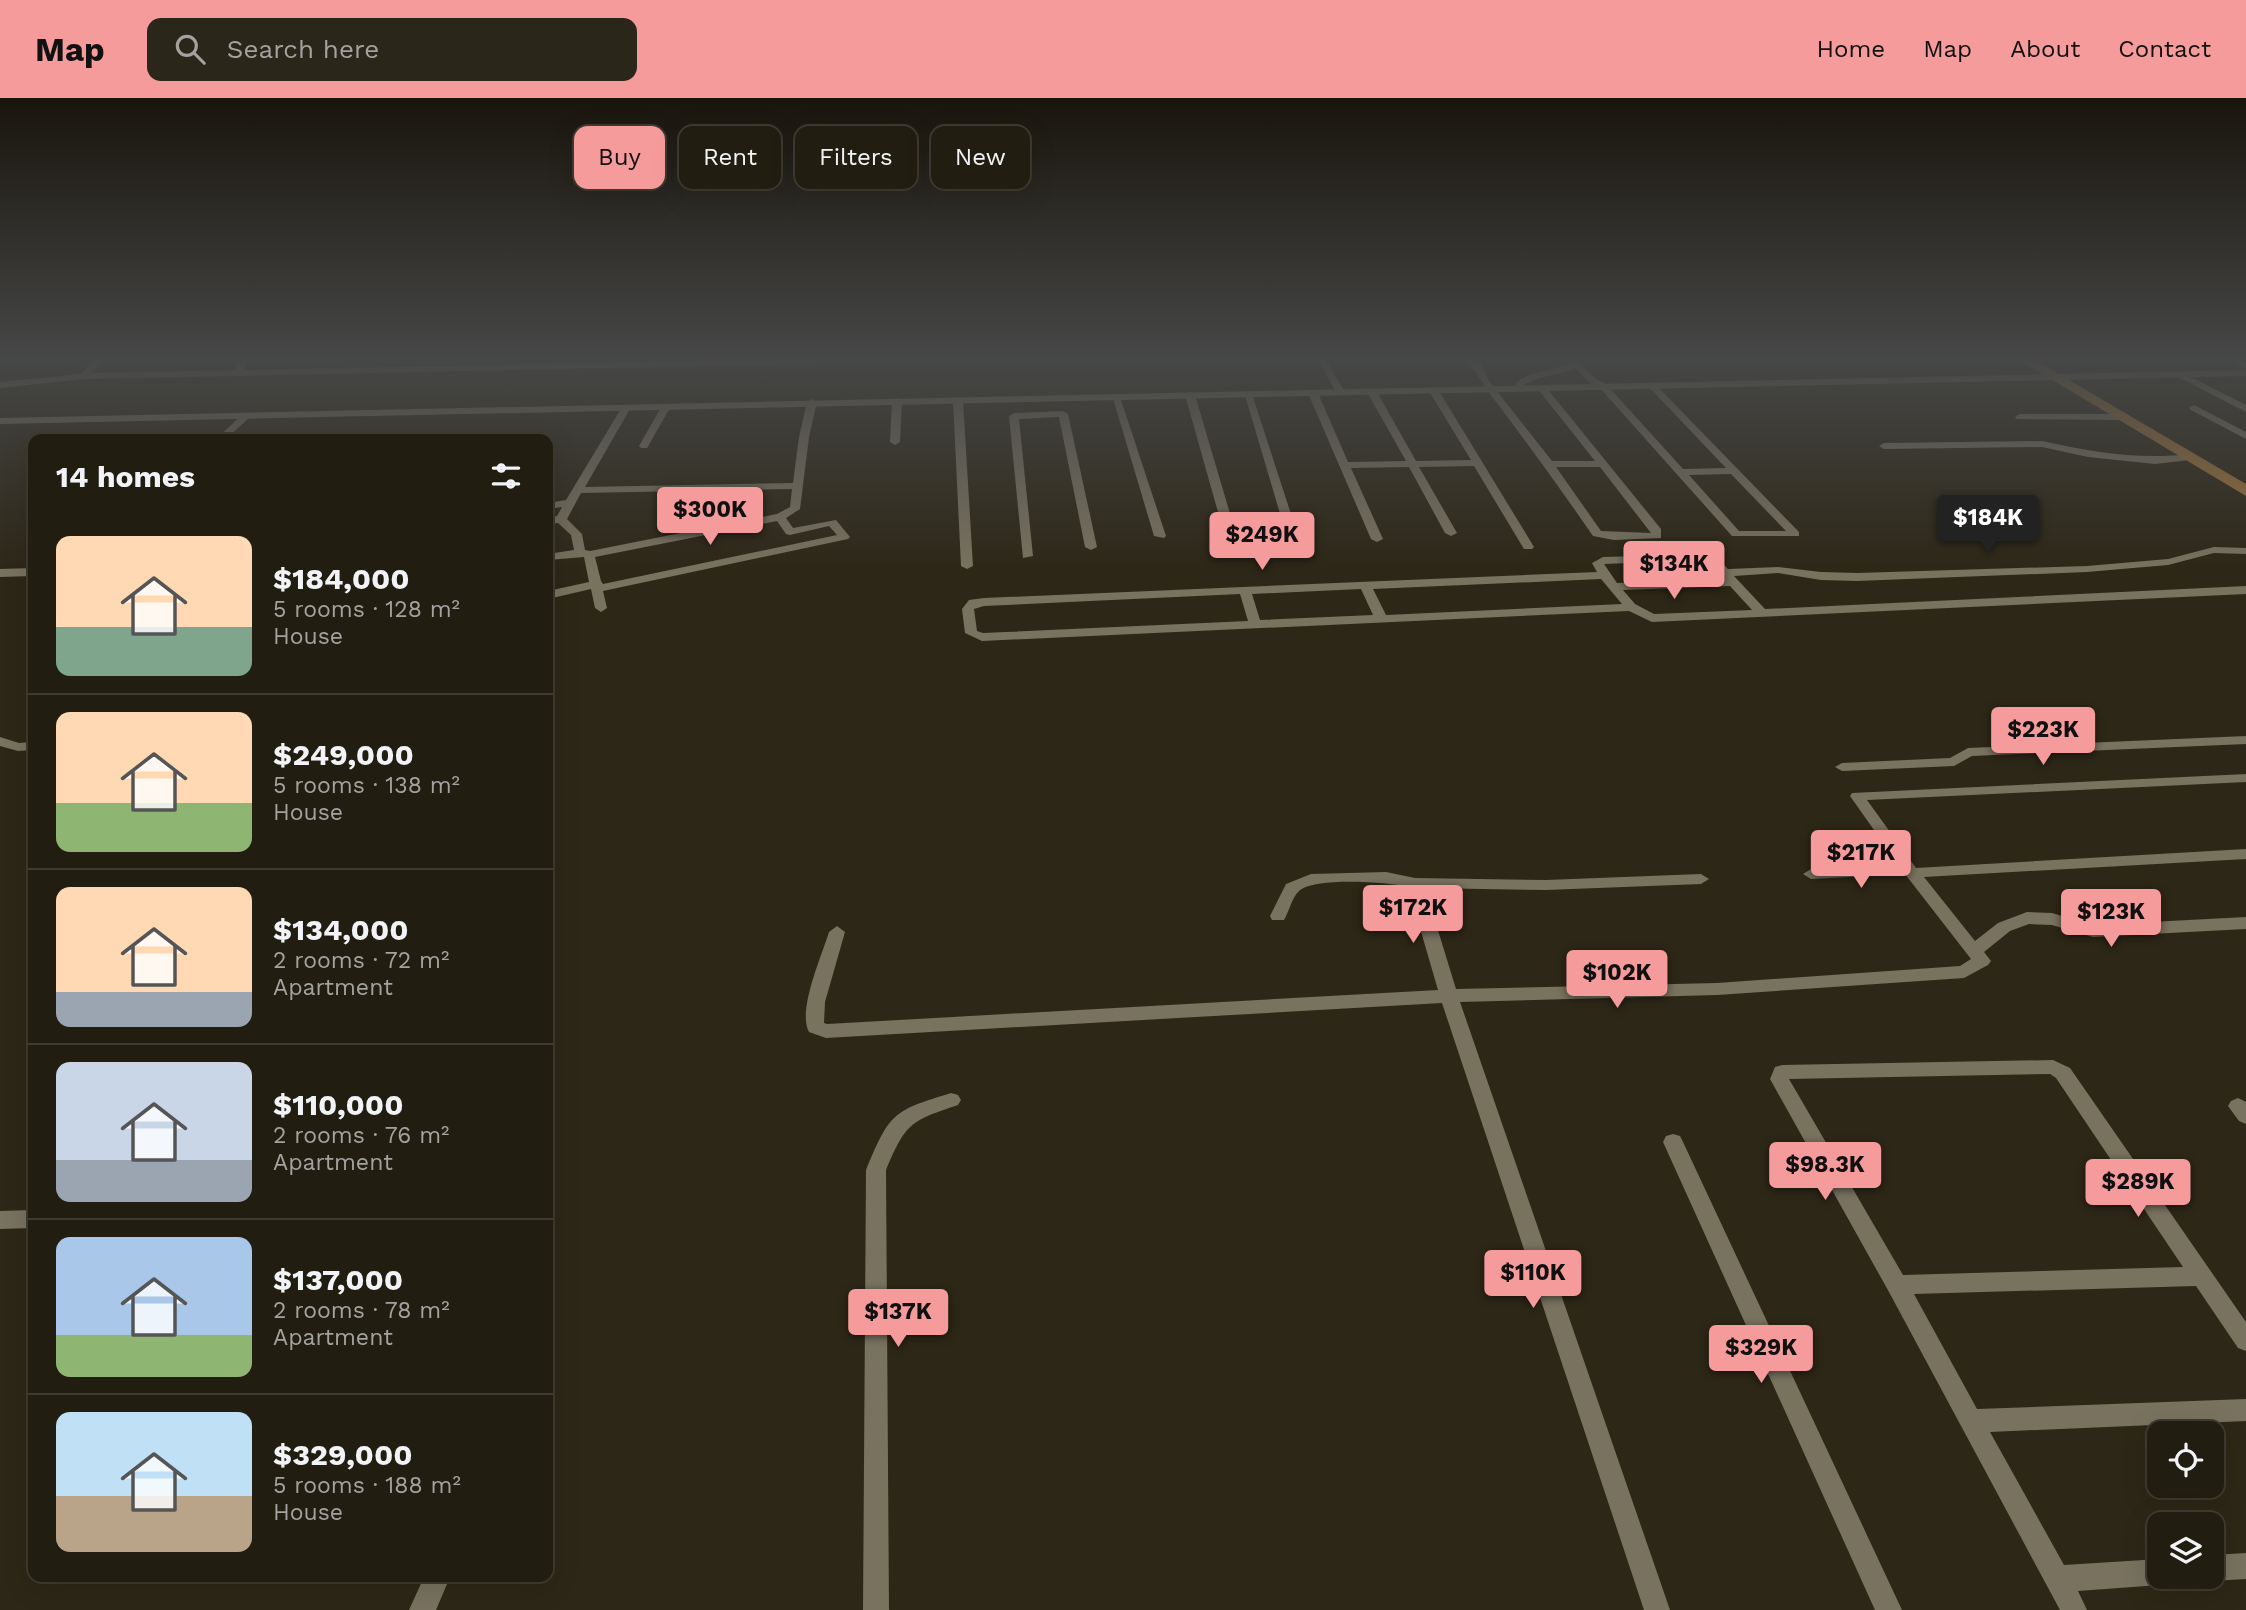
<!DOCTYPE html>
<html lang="en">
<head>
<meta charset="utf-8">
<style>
	:root { --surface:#221d11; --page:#2a261a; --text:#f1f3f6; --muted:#a2a29f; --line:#3f3b31; --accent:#f59b9b }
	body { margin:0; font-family:"Work Sans",sans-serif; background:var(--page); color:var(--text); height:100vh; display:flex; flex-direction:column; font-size:26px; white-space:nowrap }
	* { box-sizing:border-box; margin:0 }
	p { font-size:23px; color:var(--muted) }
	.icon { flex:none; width:38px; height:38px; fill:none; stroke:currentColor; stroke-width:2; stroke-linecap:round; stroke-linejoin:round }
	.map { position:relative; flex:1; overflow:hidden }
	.side { position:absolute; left:28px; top:336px; width:525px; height:1148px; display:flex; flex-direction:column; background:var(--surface); border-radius:14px; box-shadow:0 7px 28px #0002,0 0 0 2px var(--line) }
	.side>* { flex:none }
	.hud { position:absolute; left:574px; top:28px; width:665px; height:63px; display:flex; gap:14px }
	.tools { position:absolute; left:2147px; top:1323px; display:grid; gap:14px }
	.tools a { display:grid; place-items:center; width:77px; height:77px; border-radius:14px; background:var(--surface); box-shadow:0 7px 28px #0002,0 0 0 2px var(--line); font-size:35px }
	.price { position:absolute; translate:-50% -60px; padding:0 16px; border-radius:7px; background:var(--accent); color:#111; font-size:23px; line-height:46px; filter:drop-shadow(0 2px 4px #0008) }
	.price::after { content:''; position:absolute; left:50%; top:42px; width:21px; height:16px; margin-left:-10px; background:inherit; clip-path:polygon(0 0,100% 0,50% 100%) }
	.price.selected { background:#222; color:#fff }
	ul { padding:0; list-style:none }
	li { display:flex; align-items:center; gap:21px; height:175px; padding:0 28px }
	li+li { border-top:2px solid var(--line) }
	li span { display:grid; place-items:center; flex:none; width:196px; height:140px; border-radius:14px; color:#555 }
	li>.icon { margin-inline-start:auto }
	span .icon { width:84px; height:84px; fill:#fffc; stroke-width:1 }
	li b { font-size:30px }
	h2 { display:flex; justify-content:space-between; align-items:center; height:84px; padding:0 28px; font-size:30px }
	.tag { padding:0 24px; border-radius:14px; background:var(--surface); box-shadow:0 7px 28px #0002,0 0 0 2px var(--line); font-size:24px; line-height:63px }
	.tag.selected { background:var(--accent); color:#111 }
	header { display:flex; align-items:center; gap:42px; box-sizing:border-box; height:98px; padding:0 35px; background:var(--accent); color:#111 }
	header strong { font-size:33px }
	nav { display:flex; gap:38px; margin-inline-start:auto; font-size:24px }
	.search { width:490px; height:63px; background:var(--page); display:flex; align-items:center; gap:18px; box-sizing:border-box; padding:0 24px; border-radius:14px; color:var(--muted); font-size:26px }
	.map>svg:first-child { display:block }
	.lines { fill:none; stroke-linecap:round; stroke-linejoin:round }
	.minor { fill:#78725f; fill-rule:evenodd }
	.tertiary { fill:#78725f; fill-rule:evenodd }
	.primary { fill:#9d723a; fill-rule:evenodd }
</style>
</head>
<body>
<header>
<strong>Map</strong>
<div class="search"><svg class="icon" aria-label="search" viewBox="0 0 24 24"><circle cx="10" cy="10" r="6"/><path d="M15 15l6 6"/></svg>Search here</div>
<nav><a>Home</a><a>Map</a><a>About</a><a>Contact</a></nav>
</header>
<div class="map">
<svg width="2246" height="1512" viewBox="0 0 2246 1512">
	<rect width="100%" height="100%" fill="#2d2717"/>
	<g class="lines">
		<path class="minor" d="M95 262H103L91 275 236 272 237 262H245V272L744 262H849L845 265 84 281 0 290V284L81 276Z
			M1318 262H1326L1345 294 1343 296H1337Z
			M1465 262H1474L1481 266 1489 283 1552 363H1595L1537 290 1545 288 1661 431V440L1614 442 1593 438C1562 393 1530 349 1497 305 1485 291 1478 274 1465 262ZM1556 369H1600L1651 435 1601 433Z
			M1568 262H1576L1596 281 1606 286 1683 371 1726 370 1647 287 1654 285 1799 434V438H1732L1600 290 1590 285 1575 270C1558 278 1540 277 1524 287L1525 292H1519L1515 286C1531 272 1551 274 1570 265ZM1731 376 1786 433H1739L1689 377Z
			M2230 262H2240L2246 265V271Z
			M2181 274 2246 307V314L2178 279V275Z
			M1434 290 1439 293 1534 449 1532 451H1524L1474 368 1419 369 1457 435 1451 438 1445 435 1409 369 1351 370 1383 441 1377 444 1371 441 1308 295 1313 292 1318 295 1348 364 1406 363 1367 294 1372 291 1377 294 1416 363 1471 362 1429 293Z
			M1190 294 1195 297 1239 446 1237 448 1227 446 1185 297Z
			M1244 294 1252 296 1304 456 1302 458 1292 456Z
			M1112 297 1120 299 1166 438 1164 440 1154 438Z
			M958 299 963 302 973 468 967 471 961 468 953 302Z
			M897 300 902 303 900 344 895 347 890 344 892 303Z
			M812 301 817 304 809 339 800 411 786 420 793 430 836 422 850 439 848 441 603 493 607 510 601 514 595 510 591 491 548 501V493L589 484 584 459 548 462V456L574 452 571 437 558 425 548 426V420L557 418 562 409 548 411V405L566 402 622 309 630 311 585 389 793 385 799 339 807 304ZM792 391 790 409 777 416 590 453 585 452 582 436 567 421 581 395ZM777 423 786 436 790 437 829 428 837 437 603 486 601 483 595 459Z
			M663 306 671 308 647 350H641L639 348Z
			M2194 307 2246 334V341L2191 312 2189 310Z
			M1063 313 1068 316 1097 449 1091 452 1085 449 1059 319 1019 321 1033 458 1023 460 1009 318 1014 315Z
			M243 316 251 318 226 341H216Z
			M2020 316H2123L2128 319 2123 322 2017 321 2015 319Z
			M2042 343C2092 354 2139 362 2190 356L2195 359 2190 362 2155 366 2088 359 2042 349 1884 351 1879 348 1884 345Z
			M2214 449 2246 450V456L2214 455 2168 467 2087 474 1857 483 1821 482 1778 475 1734 478 1765 511 2246 488V496L1652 524 1629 513 982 543 965 535 962 511 969 502 984 500 1597 474 1592 465 1603 459 1705 456 1718 461 1728 471 1778 469 1821 474 1857 475 2087 468 2168 461ZM1703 462 1710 465 1724 481 1617 485 1604 466ZM1601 481 1622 506 1386 517 1373 491ZM1730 488 1752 512 1654 516 1635 506 1623 492ZM1361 491 1373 517 1260 522 1252 496ZM1240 496 1248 523 983 535 977 533 974 511 984 508Z
			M33 470V478L0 479V471Z
			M2246 638V646L1972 658 1954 668 1842 673 1835 669 1842 665 1950 660 1968 650Z
			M0 639 19 645 33 644V652L18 653 0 648Z
			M2246 676V684L1867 702 1916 770 2246 751V761L1924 779 1975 843 1998 825 2027 814 2052 815 2093 827 2246 819V831L2093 839 2052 827 2029 826 2010 833 1984 854 1991 863 1988 867 1964 880 1717 897 1460 904 1670 1512H1644L1442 905 826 940 809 934C797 913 822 857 829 834L837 828 845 834 825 904 824 925 827 926 1438 892 1408 789C1387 784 1315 779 1299 793 1292 799 1289 814 1284 822H1272L1270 818 1286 786 1311 776 1386 774 1415 780 1546 782 1701 776 1709 781 1701 786 1546 792 1425 790 1456 891 1717 885 1960 868 1971 861 1905 776 1811 781 1803 776 1811 771 1898 766 1850 698 1852 695Z
			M2053 962 2070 970 2246 1224V1253L2238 1250 2196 1188 1914 1196 1977 1311 2246 1301V1323L1990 1334 2064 1467 2160 1461V1479H2171L2169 1483 2160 1487 2078 1493 2087 1512H2060L1889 1194 1770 981 1775 969 1782 967ZM2050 976 2056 980 2183 1169 1903 1177 1789 981Z
			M951 995 958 997 961 1002 958 1007C910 1023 906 1025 886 1072L889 1512H863L866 1072C890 1015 892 1013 951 995Z
			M2238 1000 2246 1004V1026L2239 1023 2228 1008 2231 1003Z
			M1673 1036 1680 1038 1683 1044 1902 1512H1875L1663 1044 1666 1038Z
			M33 1112V1130L0 1131V1113Z
			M2246 1455V1481L2212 1483 2203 1479H2212V1457Z
			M424 1479H450L436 1512H409Z"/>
		<path class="tertiary" d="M2246 272V278L0 326V320Z"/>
		<path class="primary" d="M2019 262H2035L2246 386V398Z"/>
	</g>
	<linearGradient id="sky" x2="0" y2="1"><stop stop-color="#19150d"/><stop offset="0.55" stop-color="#464747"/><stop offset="1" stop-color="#464747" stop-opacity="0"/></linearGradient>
	<rect width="2246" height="473" fill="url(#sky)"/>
</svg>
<div class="tools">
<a><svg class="icon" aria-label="locate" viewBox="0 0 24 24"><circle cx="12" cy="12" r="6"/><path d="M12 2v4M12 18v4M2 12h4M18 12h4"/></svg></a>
<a><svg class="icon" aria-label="layers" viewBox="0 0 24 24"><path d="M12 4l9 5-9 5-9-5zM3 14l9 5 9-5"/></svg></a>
</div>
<b class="price" style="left:710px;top:449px">$300K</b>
<b class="price selected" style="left:1988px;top:457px">$184K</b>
<b class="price" style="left:1262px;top:474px">$249K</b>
<b class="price" style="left:1674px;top:503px">$134K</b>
<b class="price" style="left:2043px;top:669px">$223K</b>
<b class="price" style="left:1861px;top:792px">$217K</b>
<b class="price" style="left:1413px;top:847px">$172K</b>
<b class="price" style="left:2111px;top:851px">$123K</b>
<b class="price" style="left:1617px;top:912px">$102K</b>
<b class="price" style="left:1825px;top:1104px">$98.3K</b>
<b class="price" style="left:2138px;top:1121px">$289K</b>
<b class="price" style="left:1533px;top:1212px">$110K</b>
<b class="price" style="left:898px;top:1251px">$137K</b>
<b class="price" style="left:1761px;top:1287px">$329K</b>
<div class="hud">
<a class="tag selected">Buy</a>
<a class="tag">Rent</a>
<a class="tag">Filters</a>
<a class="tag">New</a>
</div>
<section class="side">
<h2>14 homes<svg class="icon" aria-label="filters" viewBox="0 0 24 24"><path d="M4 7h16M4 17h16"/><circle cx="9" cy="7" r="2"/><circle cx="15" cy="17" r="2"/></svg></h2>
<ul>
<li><span style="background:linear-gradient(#ffd9b3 65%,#7fa58c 0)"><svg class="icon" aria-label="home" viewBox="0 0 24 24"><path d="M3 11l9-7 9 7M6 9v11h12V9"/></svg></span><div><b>$184,000</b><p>5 rooms · 128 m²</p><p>House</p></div></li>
<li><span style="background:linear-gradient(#ffd9b3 65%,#8fb573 0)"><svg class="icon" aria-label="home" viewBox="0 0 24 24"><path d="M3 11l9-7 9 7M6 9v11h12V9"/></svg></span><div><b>$249,000</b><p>5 rooms · 138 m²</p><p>House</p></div></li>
<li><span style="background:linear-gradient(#ffd9b3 75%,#9aa5b1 0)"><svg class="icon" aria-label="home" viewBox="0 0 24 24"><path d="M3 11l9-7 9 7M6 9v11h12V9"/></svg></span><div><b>$134,000</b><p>2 rooms · 72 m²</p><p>Apartment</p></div></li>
<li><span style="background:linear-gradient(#c9d6e8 70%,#9aa5b1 0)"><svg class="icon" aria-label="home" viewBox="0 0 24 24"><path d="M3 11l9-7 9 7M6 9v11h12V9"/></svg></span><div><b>$110,000</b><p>2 rooms · 76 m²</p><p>Apartment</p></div></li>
<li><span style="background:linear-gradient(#a9c7e8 70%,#8fb573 0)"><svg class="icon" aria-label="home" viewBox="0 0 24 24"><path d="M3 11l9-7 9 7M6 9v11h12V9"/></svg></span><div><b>$137,000</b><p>2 rooms · 78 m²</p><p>Apartment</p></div></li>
<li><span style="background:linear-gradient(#bfe0f5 60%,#b9a48a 0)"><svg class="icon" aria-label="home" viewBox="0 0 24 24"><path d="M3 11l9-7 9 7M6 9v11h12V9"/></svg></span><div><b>$329,000</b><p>5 rooms · 188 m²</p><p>House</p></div></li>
</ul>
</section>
</div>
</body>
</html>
